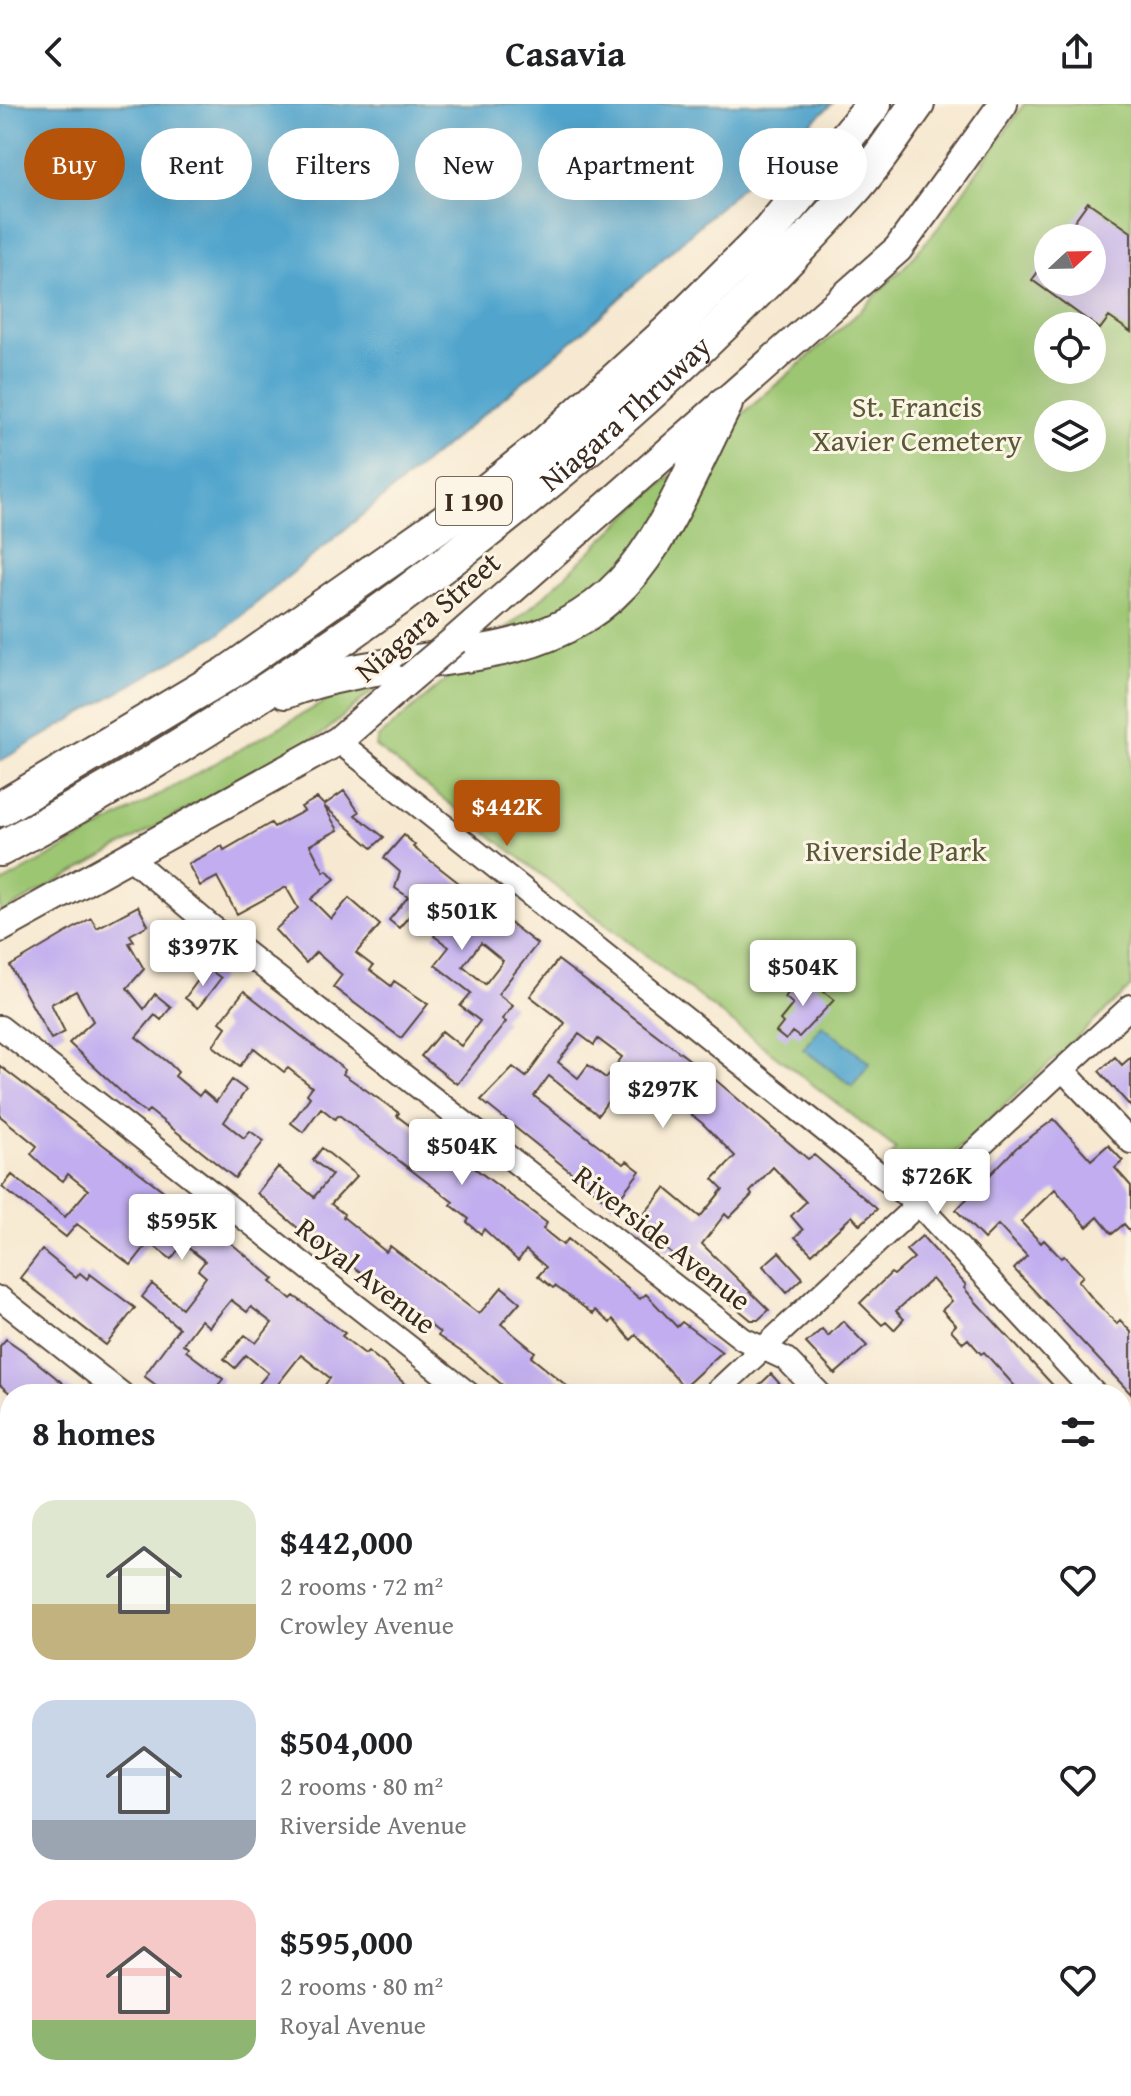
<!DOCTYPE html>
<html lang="en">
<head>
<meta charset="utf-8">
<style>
	:root { --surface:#fff; --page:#f6f6f6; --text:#202124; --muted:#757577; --accent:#b45309 }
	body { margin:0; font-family:"Gentium Book Plus",serif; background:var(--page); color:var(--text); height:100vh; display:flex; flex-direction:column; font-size:30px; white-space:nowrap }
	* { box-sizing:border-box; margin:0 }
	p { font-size:26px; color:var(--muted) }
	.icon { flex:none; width:44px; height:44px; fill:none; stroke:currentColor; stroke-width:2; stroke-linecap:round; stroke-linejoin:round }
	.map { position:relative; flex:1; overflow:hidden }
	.side { position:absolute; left:0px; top:1280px; width:1132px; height:712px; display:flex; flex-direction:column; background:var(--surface); border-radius:32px 32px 0 0; box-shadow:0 8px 32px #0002 }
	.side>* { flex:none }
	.guide { position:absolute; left:24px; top:24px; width:1084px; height:72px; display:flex; gap:16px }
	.needle { width:52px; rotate:68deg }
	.buttons { position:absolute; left:1034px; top:120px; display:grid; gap:16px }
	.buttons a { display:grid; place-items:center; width:72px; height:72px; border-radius:50%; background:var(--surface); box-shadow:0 8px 32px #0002; font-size:40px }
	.price { position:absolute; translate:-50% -68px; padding:0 18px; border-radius:8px; background:#fff; color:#222; font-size:26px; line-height:52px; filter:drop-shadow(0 2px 4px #0008) }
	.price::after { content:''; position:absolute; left:50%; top:48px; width:24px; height:18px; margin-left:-12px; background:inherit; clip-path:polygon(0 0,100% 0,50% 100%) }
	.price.selected { background:var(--accent); color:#fff }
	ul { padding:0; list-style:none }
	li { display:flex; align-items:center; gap:24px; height:200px; padding:0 32px }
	li span { display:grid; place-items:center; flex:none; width:224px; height:160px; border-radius:24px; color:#555 }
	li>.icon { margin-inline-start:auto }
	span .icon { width:96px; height:96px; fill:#fffc; stroke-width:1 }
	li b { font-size:34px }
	h2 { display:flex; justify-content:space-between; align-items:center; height:96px; padding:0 32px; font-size:34px }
	.tag { padding:0 28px; border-radius:36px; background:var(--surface); box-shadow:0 8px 32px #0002; font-size:28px; line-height:72px }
	.tag.selected { background:var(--accent); color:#fff }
	header { display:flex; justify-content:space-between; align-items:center; height:104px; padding:0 32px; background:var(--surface); font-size:36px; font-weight:700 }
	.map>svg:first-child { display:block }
	.green { fill:#9cc672; stroke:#6c7848; stroke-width:2; fill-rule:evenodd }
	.water { fill:#51a5cd; stroke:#466876; stroke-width:2 }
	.building { fill:#c1adef; fill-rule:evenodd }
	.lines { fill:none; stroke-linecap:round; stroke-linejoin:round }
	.minor-casing { stroke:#574739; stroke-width:26 }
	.major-casing { stroke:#574739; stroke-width:32 }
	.highway-casing { stroke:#574739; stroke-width:38 }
	.minor { stroke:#fff; stroke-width:22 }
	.major { stroke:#fff; stroke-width:28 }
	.highway { stroke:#fff; stroke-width:34 }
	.major-bridge-casing { stroke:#574739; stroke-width:32; stroke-linecap:butt }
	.major-bridge { stroke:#fff; stroke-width:28 }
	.labels { text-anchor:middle; stroke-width:6; stroke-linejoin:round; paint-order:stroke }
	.shield { fill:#fcf5e5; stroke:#75675a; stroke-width:2 }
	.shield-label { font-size:28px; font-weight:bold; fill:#3b2a1e }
	.park-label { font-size:30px; fill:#585937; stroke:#fcf5e5 }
	.street-label { font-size:30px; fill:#3b2a1e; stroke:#fcf5e5 }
</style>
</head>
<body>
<header><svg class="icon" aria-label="back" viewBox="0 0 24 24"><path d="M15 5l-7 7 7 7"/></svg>Casavia<svg class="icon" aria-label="share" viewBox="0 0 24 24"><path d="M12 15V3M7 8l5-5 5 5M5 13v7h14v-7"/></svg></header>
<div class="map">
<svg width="1131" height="1992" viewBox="0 0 1131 1992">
	<rect width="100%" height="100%" fill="#fcf5e5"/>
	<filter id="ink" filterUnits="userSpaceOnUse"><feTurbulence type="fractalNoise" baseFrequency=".0125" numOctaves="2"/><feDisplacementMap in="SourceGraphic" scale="16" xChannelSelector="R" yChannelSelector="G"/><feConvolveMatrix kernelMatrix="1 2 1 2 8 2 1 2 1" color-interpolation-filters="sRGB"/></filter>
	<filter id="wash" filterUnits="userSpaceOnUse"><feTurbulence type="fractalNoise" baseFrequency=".006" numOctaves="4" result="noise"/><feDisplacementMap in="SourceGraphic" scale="32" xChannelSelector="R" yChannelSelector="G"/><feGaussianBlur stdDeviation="1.8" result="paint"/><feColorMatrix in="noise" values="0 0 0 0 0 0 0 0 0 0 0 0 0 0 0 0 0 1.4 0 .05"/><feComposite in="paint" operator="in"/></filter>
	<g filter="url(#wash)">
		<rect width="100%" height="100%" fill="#f7e9d1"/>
		<path class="green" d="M1024 0H1131V883L927 1074 914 1077 886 1059 896 1045 375 642 378 634 544 492 646 394 855 212 909 158 938 124ZM1048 134H1092V178H1048ZM1048 222H1092V266H1048ZM1048 310H1092V354H1048Z
			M378 582 325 628 0 810V780L344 587Z"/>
		<path class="water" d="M0 0H832L586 225 219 530 0 657Z
			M822 921 870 959 852 982 803 945Z"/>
		<g id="blocks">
			<path class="building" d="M1088 98 1131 128V228L1109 213 1100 225 1032 176 1048 154V178H1092V134H1062Z
				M344 687 359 708 355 711 384 733 372 744 324 702 338 726 310 741 324 768 327 766 335 775 311 795 331 815 349 794 380 821 356 849 373 862 370 866 391 882 394 877 428 900 401 934 333 883 342 871 316 848 306 859 275 826 298 804 286 783 237 810 217 773 200 782 188 760 222 742 224 746 271 719 274 723 304 707 301 703 317 694 324 701Z
				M404 731 415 741 413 743 537 840 498 890 513 902 502 915 506 918 457 980 421 952 442 927 461 942 480 917 460 902 471 889 435 861 449 843 434 832 447 815 423 796 399 824 389 816 408 793 395 784 400 768 384 754ZM481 839 503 857 485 880 463 862Z
				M138 802 148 821 130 831 134 837 129 839 144 865 127 884 144 905 155 890 171 903 161 916 155 911 136 933 169 959 178 968 175 972 199 992 203 987 216 998 232 976 246 986 224 1018 244 1034 250 1027 264 1037 235 1074 149 1006 146 1009 134 1000 69 939 93 917 76 887 51 900 65 928 51 935 10 862 91 814 97 824Z
				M558 856 711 972 808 1055 814 1051 877 1105 860 1121 852 1112 812 1150 795 1133 803 1126 791 1112 806 1098 773 1063 750 1088 752 1091 729 1114 725 1110 702 1140 769 1206 758 1216H751L636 1120 665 1084 700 1113 723 1085 713 1075 735 1052 702 1019 668 992 662 1000 652 991 654 988 628 969 598 1011 549 972 534 992 619 1057 624 1060 627 1057 640 1067 613 1102 481 996 513 963 526 973 565 919 530 892ZM579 930 594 941 598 935 622 953 606 974 588 961 578 974 558 958Z
				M207 864 221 874 198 904 185 894Z
				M803 871 834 896 799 933 792 928 786 936 776 928 783 919 780 916 793 900 785 893Z
				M244 887 345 966 343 970 399 1009 397 1012 421 1030 424 1026 547 1119 543 1125 563 1141 568 1135 640 1195 646 1190 677 1223 682 1218 722 1248 684 1283 636 1231 631 1236 613 1215 610 1219 595 1206 593 1210 555 1182 553 1184 538 1172 546 1163 526 1146 518 1157 484 1125 481 1130 467 1118 469 1115 451 1101 453 1098 339 1011 335 1015 321 1004 303 1028 291 1019 310 993 307 990 312 983 288 964 284 968 254 944 240 962 213 942 226 923 220 918Z
				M1115 953 1122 961 1131 953V1003L1099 967Z
				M0 962 220 1130 274 1175 271 1178 291 1195 294 1192 345 1229 342 1232 365 1250 368 1247 383 1259 415 1290H318L330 1274 301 1251 270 1290 258 1281 268 1269 246 1251 235 1264 224 1255 245 1231 256 1239 272 1219 251 1203 247 1208 231 1196 209 1223 201 1216 183 1240 188 1244 186 1247 223 1275 211 1290H168L144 1272 179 1224 142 1193 152 1180 182 1204 206 1173 198 1166 205 1157 183 1140 171 1155 149 1138 131 1161 77 1120 66 1133 2 1083 12 1071 65 1113 88 1086 68 1070 63 1077 46 1064 31 1050 37 1042 0 1012Z
				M1054 1015 1091 1056 1108 1041 1123 1057 1115 1064 1131 1082V1128L1124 1120 1112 1130 1098 1113 1087 1123 1055 1085 1021 1118 1041 1139 1044 1136 1061 1154 1064 1152 1083 1172 1078 1177 1093 1195 1117 1220 1120 1216 1131 1228V1290L1014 1165 1027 1152 998 1121 984 1135 956 1106 1016 1044Z
				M322 1044 357 1072 331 1100 344 1110 343 1113 386 1148 390 1142 479 1210 502 1183 520 1198 501 1220 535 1248 531 1253 577 1290H513L469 1253 438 1232 440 1229 420 1213 417 1217 401 1204 405 1198 306 1131 257 1089 278 1063 314 1093 332 1071 313 1056Z
				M922 1132 966 1181 964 1184 976 1198 1061 1290H1022L984 1248 981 1250 968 1235 963 1239 951 1226 956 1221 942 1206 952 1197 932 1175 896 1207 904 1215 894 1226 886 1218 882 1221 860 1199 891 1169 894 1171 914 1154 906 1146Z
				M42 1146 76 1174 80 1169 87 1175 90 1170 135 1204 106 1241 20 1174Z
				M779 1148 803 1174 787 1189 763 1162Z
				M843 1217 867 1242 835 1270 806 1239 822 1225 828 1232Z
				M6 1235 22 1246 76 1290H11L0 1281V1242Z
				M771 1270 789 1290H750Z"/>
		</g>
	</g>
	<g filter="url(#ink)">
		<use href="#blocks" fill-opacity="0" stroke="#574739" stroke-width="2"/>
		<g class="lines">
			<g class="minor-casing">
				<path id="minor" d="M338 637 923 1105 1095 1290
					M129 753 206 818 743 1235 786 1255 820 1290
					M0 923 469 1290
					M1063 966 1131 1038
					M0 1194 122 1290
					M714 1290 1131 902
					M1122 1319 1131 1328
					M0 1455 10 1463
					M1122 1615 1128 1636 1122 1678
					M0 1707 10 1715
					M0 1877 10 1879
					M0 1949 10 1940
					M482 1982 528 1992
					M237 1992 239 1982
					M440 1992 443 1982
					M621 1992 623 1982
					M858 1992 860 1982
					M1054 1992 1056 1982"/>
			</g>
			<g class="major-casing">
				<path id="major" d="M455 536 898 145 1003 0
					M0 824 338 637 410 574"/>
			</g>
			<g class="highway-casing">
				<g id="highway">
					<path d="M285 587C349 563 415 560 482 548 638 522 661 425 725 300"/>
					<path d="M0 705 228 569 482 391 542 343 668 228 767 130 874 0"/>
					<path id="s1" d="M0 745C316 576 611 354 852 87 876 61 896 29 917 0"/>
				</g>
			</g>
			<use href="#minor" class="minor"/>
			<use href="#major" class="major"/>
			<use href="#highway" class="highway"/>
			<g class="major-bridge-casing">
				<path id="major-bridge" d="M410 574 455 536"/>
			</g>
			<use href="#major-bridge" class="major-bridge"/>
		</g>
	</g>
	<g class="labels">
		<rect class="shield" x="436" y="373" width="76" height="48" rx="6"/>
		<g class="shield-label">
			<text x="474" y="407">I 190</text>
		</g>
		<g class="park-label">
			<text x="917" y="313">St. Francis<tspan x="917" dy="34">Xavier Cemetery</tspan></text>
			<text x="896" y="757">Riverside Park</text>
		</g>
		<g class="street-label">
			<text dy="10" stroke="none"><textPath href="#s1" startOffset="764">Niagara Thruway</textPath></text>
			<text transform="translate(428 513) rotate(-41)" y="10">Niagara Street</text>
			<text transform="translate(662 1134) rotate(38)" y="10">Riverside Avenue</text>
			<text transform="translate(366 1172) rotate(38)" y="10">Royal Avenue</text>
		</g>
	</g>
</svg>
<div class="buttons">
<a><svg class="needle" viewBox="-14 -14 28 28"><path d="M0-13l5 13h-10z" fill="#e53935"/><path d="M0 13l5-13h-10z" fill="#757577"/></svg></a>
<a><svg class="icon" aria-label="locate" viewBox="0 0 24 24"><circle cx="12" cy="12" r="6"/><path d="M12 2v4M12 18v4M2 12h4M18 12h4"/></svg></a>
<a><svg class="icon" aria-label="layers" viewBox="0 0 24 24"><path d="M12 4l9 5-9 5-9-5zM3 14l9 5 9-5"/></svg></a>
</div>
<b class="price selected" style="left:507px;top:744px">$442K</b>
<b class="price" style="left:462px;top:848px">$501K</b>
<b class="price" style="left:203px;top:884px">$397K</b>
<b class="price" style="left:803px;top:904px">$504K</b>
<b class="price" style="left:663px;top:1026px">$297K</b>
<b class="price" style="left:462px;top:1083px">$504K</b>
<b class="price" style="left:937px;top:1113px">$726K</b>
<b class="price" style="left:182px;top:1158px">$595K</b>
<div class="guide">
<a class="tag selected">Buy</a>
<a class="tag">Rent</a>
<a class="tag">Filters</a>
<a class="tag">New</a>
<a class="tag">Apartment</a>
<a class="tag">House</a>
</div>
<section class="side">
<h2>8 homes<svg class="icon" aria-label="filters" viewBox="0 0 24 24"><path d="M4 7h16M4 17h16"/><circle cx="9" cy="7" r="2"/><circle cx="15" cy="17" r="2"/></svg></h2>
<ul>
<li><span style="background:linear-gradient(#dfe7d0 65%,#c2b280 0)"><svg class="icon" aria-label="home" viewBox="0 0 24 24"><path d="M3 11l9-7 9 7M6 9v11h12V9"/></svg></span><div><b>$442,000</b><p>2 rooms · 72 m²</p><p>Crowley Avenue</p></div><svg class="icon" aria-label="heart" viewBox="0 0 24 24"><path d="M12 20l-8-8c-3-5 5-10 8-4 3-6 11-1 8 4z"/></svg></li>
<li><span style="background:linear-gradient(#c9d6e8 75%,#9aa5b1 0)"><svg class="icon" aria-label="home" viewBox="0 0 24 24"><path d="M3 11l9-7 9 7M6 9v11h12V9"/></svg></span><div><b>$504,000</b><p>2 rooms · 80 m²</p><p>Riverside Avenue</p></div><svg class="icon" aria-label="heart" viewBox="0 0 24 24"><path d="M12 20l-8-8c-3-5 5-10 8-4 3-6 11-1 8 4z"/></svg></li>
<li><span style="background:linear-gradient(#f6c9c9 75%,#8fb573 0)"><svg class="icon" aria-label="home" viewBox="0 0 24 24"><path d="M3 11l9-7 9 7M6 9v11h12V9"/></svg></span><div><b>$595,000</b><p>2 rooms · 80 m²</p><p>Royal Avenue</p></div><svg class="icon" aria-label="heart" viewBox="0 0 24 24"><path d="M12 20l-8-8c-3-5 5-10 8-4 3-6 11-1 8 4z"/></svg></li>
</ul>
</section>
</div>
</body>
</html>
